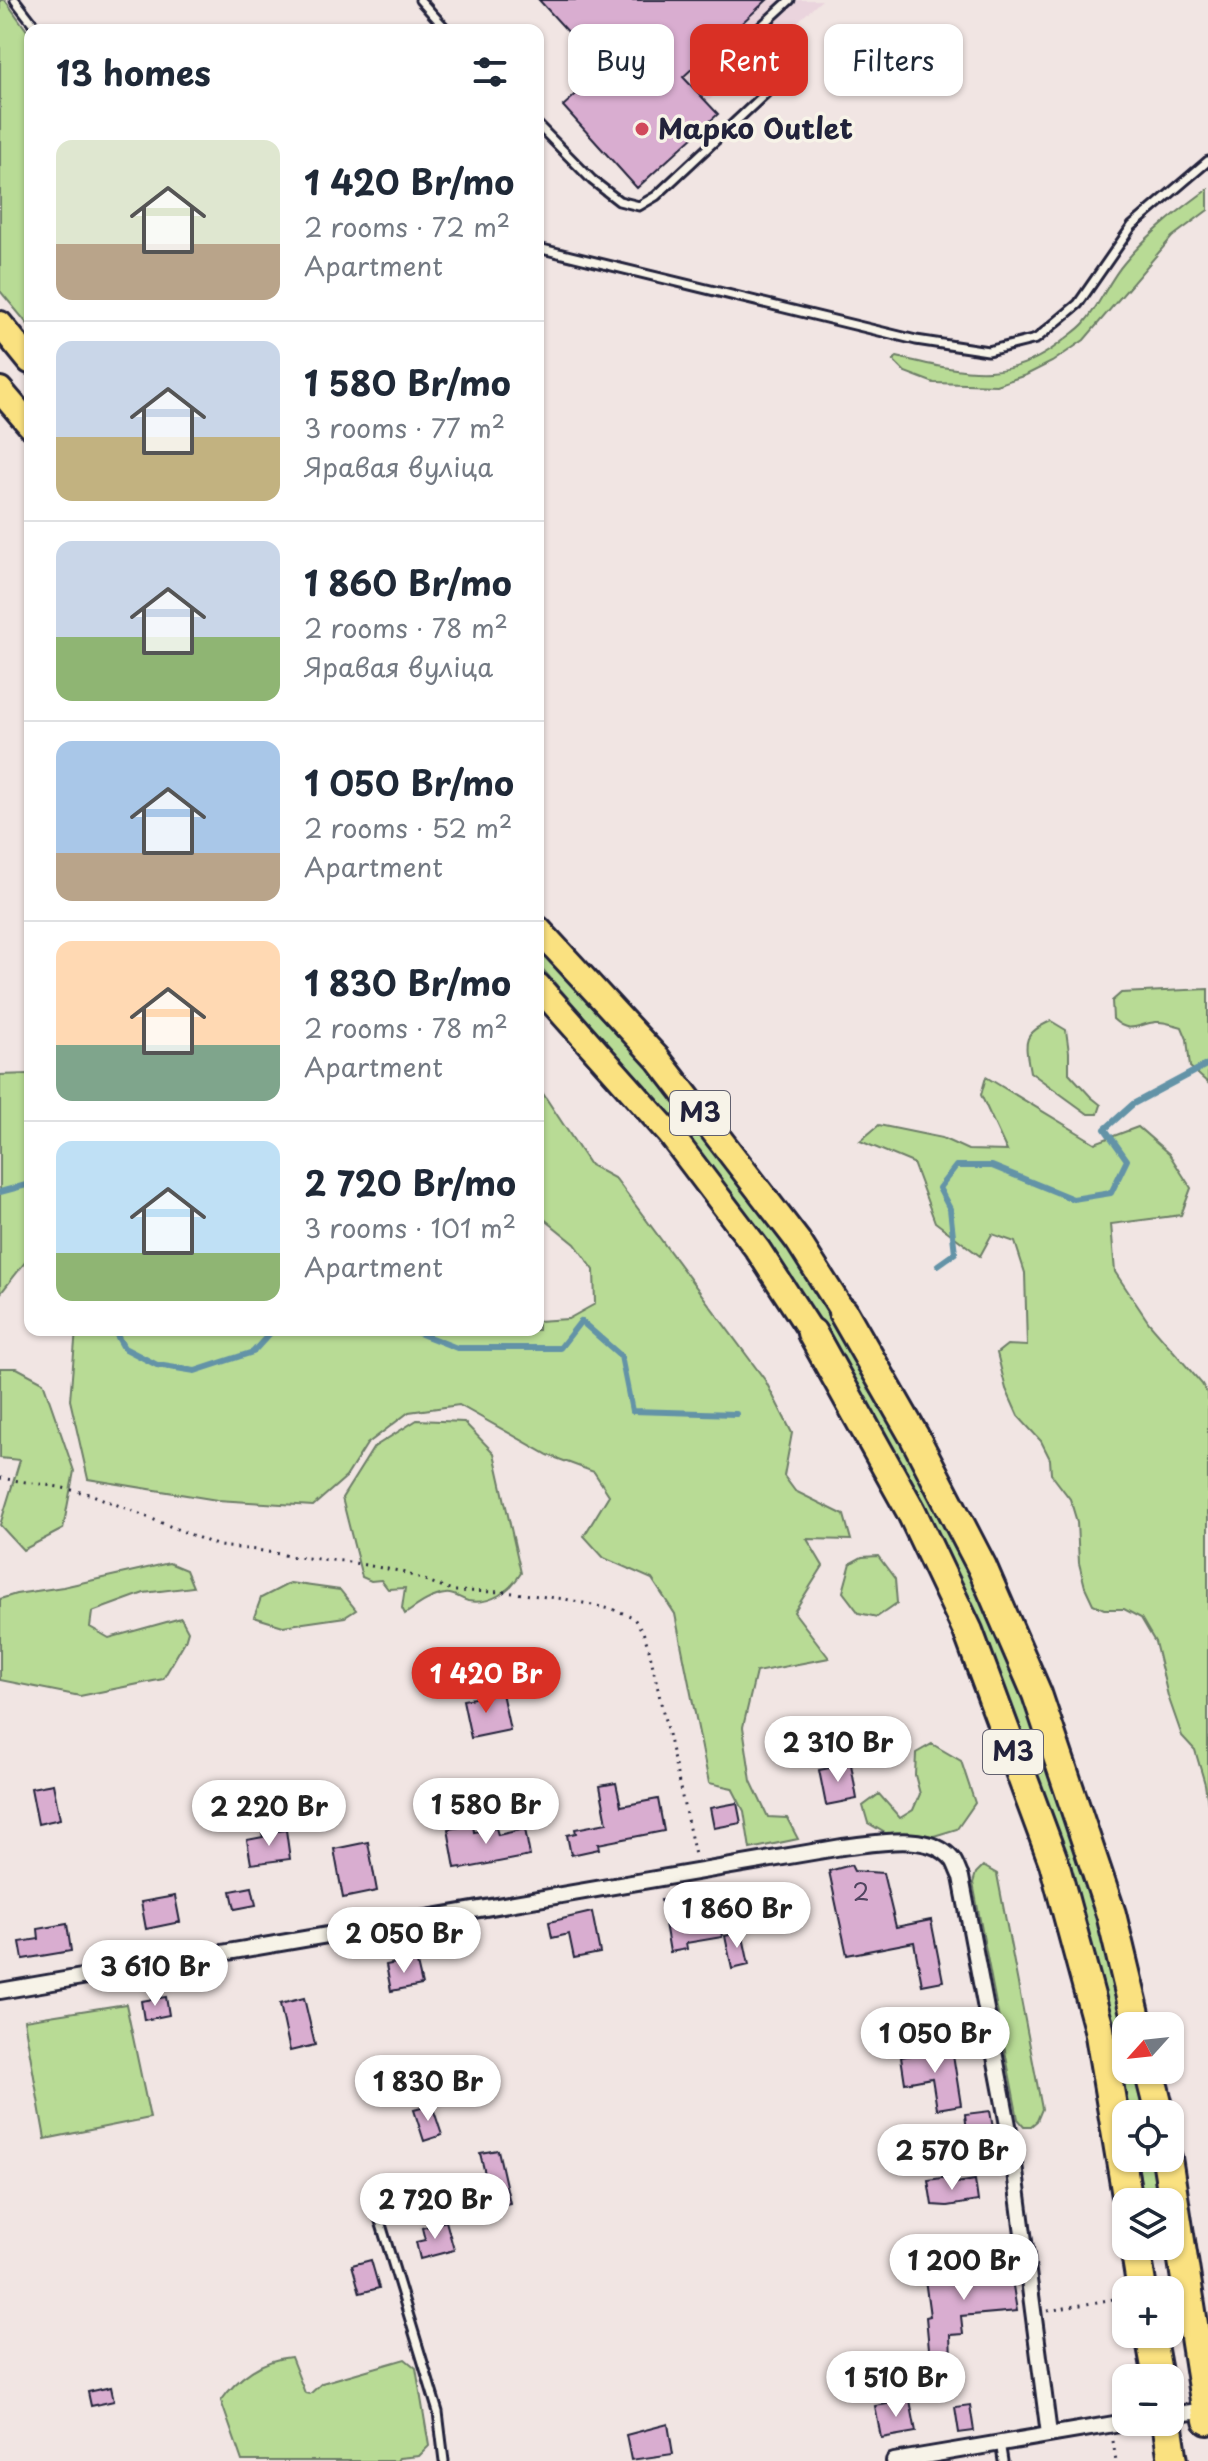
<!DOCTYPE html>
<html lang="en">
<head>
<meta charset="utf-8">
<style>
	:root { --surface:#fff; --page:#f2f2f3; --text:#1f2937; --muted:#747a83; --line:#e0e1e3; --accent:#d93025 }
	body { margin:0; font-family:"Playpen Sans",sans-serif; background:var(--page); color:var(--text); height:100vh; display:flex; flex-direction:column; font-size:30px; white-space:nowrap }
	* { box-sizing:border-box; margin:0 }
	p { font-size:26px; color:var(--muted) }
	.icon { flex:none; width:44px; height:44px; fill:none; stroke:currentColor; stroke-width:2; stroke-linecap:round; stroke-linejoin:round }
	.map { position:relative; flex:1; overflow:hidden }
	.panel { position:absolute; left:24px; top:24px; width:520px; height:1312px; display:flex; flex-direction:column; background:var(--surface); border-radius:16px; box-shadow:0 2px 6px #0004 }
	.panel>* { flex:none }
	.guide { position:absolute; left:568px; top:24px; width:520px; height:72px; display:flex; gap:16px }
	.needle { width:52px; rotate:243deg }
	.tools { position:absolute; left:1112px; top:2012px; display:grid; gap:16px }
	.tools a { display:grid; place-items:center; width:72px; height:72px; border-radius:16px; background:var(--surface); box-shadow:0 2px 6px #0004; font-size:40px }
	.price { position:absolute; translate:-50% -68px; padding:0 18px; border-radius:28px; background:#fff; color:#222; font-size:26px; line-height:52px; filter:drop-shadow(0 2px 4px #0008) }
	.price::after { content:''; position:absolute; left:50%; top:48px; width:24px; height:18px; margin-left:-12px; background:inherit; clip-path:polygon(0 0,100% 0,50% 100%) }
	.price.active { background:var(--accent); color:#fff }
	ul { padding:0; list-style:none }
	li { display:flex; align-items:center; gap:24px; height:200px; padding:0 32px }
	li+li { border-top:2px solid var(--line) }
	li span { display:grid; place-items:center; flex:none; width:224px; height:160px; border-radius:16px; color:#555 }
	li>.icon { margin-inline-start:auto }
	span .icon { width:96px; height:96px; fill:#fffc; stroke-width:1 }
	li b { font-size:34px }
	h2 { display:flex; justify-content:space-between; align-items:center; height:96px; padding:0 32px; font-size:34px }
	.pill { padding:0 28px; border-radius:16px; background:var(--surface); box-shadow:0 2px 6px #0004; font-size:28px; line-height:72px }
	.pill.active { background:var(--accent); color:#fff }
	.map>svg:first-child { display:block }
	.built { fill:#ead4dd }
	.green { fill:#b8db95; stroke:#6d7e68; stroke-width:2 }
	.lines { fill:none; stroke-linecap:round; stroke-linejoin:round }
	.stream { stroke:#6493a7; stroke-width:6 }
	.building { fill:#d9add0; stroke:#22223b; stroke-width:2 }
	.lane-casing { stroke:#22223b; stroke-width:13 }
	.street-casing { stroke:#22223b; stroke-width:20 }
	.primary-casing { stroke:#22223b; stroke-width:30 }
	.highway-casing { stroke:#22223b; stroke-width:34 }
	.path { stroke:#22223b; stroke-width:3; stroke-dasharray:2 6; stroke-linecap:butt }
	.lane { stroke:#f7f3e8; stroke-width:7 }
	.street { stroke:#f7f3e8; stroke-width:14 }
	.primary { stroke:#fae180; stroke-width:24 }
	.highway { stroke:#fae180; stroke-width:28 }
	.poi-dot { fill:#d1495b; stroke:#f7f3e8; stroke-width:3 }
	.labels { text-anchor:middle; stroke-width:7; stroke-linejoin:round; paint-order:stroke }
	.number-label { font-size:24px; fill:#504560 }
	.shield { fill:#f7f3e8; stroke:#62616f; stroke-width:2 }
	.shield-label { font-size:26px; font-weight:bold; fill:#22223b }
	.poi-label { font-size:28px; font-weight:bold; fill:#22223b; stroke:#f7f3e8; text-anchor:start }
</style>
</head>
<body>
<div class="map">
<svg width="1208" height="2461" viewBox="0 0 1208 2461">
	<rect width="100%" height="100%" fill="#f1e5e3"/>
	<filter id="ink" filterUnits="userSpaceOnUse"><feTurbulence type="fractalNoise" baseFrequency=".0125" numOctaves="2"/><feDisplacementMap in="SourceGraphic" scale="16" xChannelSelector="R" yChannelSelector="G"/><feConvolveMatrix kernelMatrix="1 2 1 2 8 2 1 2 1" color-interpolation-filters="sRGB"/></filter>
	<g filter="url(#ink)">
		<path class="built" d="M539 0H822L707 102 718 114 637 188 563 106 602 69Z"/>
		<path class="green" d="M0 0H5L30 35V327L0 291Z
			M1208 189V210L1172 237 1084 340 1052 362 1026 375 996 385 934 383 905 372 893 360 897 357C963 372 1009 386 1065 339 1071 334 1079 329 1084 323 1100 305 1109 280 1125 262 1149 233 1178 211 1208 189Z
			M538 946 641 1058 746 1191 803 1271 898 1430 980 1589 1014 1668 1065 1813 1111 1961 1126 2026V2070H1137L1147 2114H1130L1105 1992 1077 1894 1009 1701 977 1617 909 1482 851 1373 800 1292 734 1198 653 1095 538 964Z
			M1208 989V1083L1190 1067 1187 1039 1182 1027C1174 1025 1164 1021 1156 1022 1137 1024 1130 1035 1113 1019L1112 1001 1121 993Z
			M1051 1021 1066 1030 1069 1052V1073L1091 1097 1101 1105 1098 1114H1088L1030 1072C1025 1043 1021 1034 1051 1021Z
			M30 1074V1256L0 1294V1075Z
			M986 1077 1095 1143 1138 1127 1169 1154 1191 1188 1181 1215 1111 1224 1115 1272 1149 1323 1202 1384 1208 1395V1804L1205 1784 1195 1750 1182 1736 1168 1696 1155 1642 1141 1618 1124 1609H1104L1093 1604 1085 1587 1079 1563 1077 1522 1070 1499 1051 1474 1050 1459 1041 1441 1018 1416 1006 1389 997 1353 1007 1345 1027 1346 1025 1273 1015 1242 992 1234 980 1256 935 1222 913 1163 860 1141 879 1125 942 1138 968 1150 1007 1151 981 1095Z
			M538 1086 590 1165 616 1179 765 1380 792 1433 784 1476 795 1491 844 1515 851 1540 807 1539 823 1566 794 1612 829 1658 756 1672 743 1727 751 1781 768 1817 787 1818 798 1839 750 1849 744 1811 732 1788 709 1783 675 1614 652 1579 604 1558 584 1536 609 1495 594 1472 548 1455 459 1405 409 1412 367 1444 346 1477 313 1506 217 1500 88 1479 70 1400 76 1330H538V1321L568 1319 595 1304 594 1270 575 1244 538 1214Z
			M0 1368H17L43 1382 74 1471 63 1529 23 1550 0 1525 20 1460 0 1458Z
			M417 1420 464 1422 494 1453 521 1573C510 1591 491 1605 468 1601 460 1599 453 1592 445 1594 430 1596 417 1606 405 1614L402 1608 405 1588 388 1589 381 1580 371 1581 362 1577 342 1498 374 1447Z
			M878 1556 895 1579 897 1603 877 1617 859 1613 843 1592 851 1563 862 1557Z
			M169 1563 186 1570 193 1587 144 1593 92 1612 90 1627 109 1638 181 1618 188 1631 185 1641 163 1679 80 1696 0 1680V1599L16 1594 63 1587Z
			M290 1583 340 1590 356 1610 345 1617 283 1626 254 1617 261 1598Z
			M932 1744 961 1761 975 1803 957 1829 934 1836 910 1833 887 1834 868 1823 863 1806 879 1794 900 1818 913 1810 920 1794 915 1775 916 1753Z
			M983 1866 997 1874 1042 2109 1037 2121 1031 2126H1024L1018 2119 973 1883 976 1873Z
			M126 2004 150 2118 45 2139 24 2020Z
			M1137 2158H1154L1161 2202H1144Z
			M291 2357 305 2393 310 2394 322 2383 405 2359 416 2368 429 2446 419 2456 399 2458 397 2461H242L221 2401C237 2378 263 2359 291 2357Z"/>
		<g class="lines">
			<path class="stream" d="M0 1192 30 1184
				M938 1265 955 1253 950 1209 939 1188 956 1166H992L1073 1199 1111 1193 1127 1160 1105 1129 1133 1104 1208 1064
				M114 1330 124 1348 157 1365 195 1371 253 1352 273 1330
				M411 1330 457 1348H560L581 1321 621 1356 632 1411 736 1414"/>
		</g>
		<path class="building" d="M539 0H767L683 77 718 114 637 188 563 106 603 70Z
			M502 1693 510 1730 471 1738 463 1700Z
			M851 1764 857 1799 826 1805 819 1770Z
			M616 1783 621 1806 658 1799 664 1831 598 1844 599 1849 571 1855 567 1835 576 1833 575 1829 607 1823 600 1786Z
			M53 1784 60 1819 38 1824 31 1788Z
			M737 1803 741 1823 714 1828 710 1808Z
			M473 1825 474 1832 496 1828 498 1835 525 1829 530 1856 462 1869 461 1867 455 1868 448 1829Z
			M286 1830 290 1859 251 1864 247 1840 263 1837 262 1833Z
			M368 1842 377 1891 343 1898 334 1849Z
			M851 1865 854 1871 883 1873 896 1927 931 1920 943 1981 922 1985 914 1942 847 1955 829 1871Z
			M252 1887 256 1905 235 1909 231 1891Z
			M175 1896 180 1922 146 1929 141 1902Z
			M684 1896 688 1916 718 1911 722 1937 686 1943 687 1949 670 1952 661 1900Z
			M592 1912 600 1953 574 1958 569 1934 552 1938 549 1922Z
			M67 1924 71 1951 23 1959 20 1942 39 1939 38 1929Z
			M742 1932 749 1965 732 1969 725 1936Z
			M416 1959 422 1985 391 1991 386 1965Z
			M166 1997 169 2015 144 2020 141 2001Z
			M304 1998 315 2045 290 2051 280 2004Z
			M952 2048 961 2105 937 2109 932 2078 905 2083 901 2057Z
			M432 2105 442 2135 424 2141 414 2110Z
			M990 2111 993 2128 967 2131 965 2114Z
			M498 2150 510 2203 493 2207 480 2153Z
			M955 2176 956 2183 975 2180 978 2201 947 2206 932 2205 928 2180Z
			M446 2221 454 2250 420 2259 416 2242 425 2240 422 2228Z
			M371 2260 379 2288 360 2293 352 2265Z
			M1010 2267 1017 2311 961 2316 963 2334 950 2335 951 2357 930 2359 926 2317 930 2316 924 2272 946 2269 947 2275Z
			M111 2387 114 2401 91 2406 88 2392Z
			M910 2400 916 2432 881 2438 875 2406Z
			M970 2405 974 2431 959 2433 955 2407Z
			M668 2424 673 2454 631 2460 626 2435Z"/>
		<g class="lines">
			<g class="lane-casing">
				<path id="lane" d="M15 0 38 30
					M420 0 447 30
					M704 79 790 0
					M538 125 592 180 619 201 639 206 656 196 766 93
					M538 248 916 340 988 351 1036 339 1078 304 1132 226 1208 161
					M373 2198 438 2412 444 2461
					M1000 2442 1003 2461"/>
			</g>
			<g class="street-casing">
				<path id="street" d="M0 1991 842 1847C873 1844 930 1830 953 1860 956 1864 958 1872 961 1877L1011 2141 1049 2434
					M1170 2415 1206 2410
					M894 2461 1126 2422"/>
			</g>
			<g class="primary-casing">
				<path id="primary" d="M0 324 30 361
					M0 390 30 425
					M538 929 658 1059 798 1241 843 1312
					M538 986 670 1134 758 1250 812 1333"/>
			</g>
			<g class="highway-casing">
				<path id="highway" d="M843 1312 914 1436 982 1567 1037 1694 1111 1914 1138 2026
					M812 1333 911 1511 968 1631 1054 1863 1099 2029 1128 2202
					M1149 2070 1160 2114
					M1167 2158 1208 2420
					M1135 2246 1142 2290
					M1150 2334 1158 2378
					M1167 2422 1173 2461"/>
			</g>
			<path class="path" d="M0 1478 59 1487 93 1495 219 1546 257 1550 295 1557 343 1561 399 1571 455 1591 505 1592 565 1599 615 1610 633 1617 643 1632 649 1649 695 1855
				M1048 2311 1119 2298
				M1113 2441 1116 2461"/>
			<use href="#lane" class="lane"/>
			<use href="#street" class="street"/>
			<use href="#primary" class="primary"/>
			<use href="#highway" class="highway"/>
		</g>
	</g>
	<circle class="poi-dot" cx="642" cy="129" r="8"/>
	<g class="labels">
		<g class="number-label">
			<text x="861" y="1901">2</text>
		</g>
		<g class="shield">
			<rect x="670" y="1091" width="60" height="44" rx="6"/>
			<rect x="983" y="1730" width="60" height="44" rx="6"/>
		</g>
		<g class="shield-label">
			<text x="700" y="1122">М3</text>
			<text x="1013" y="1761">М3</text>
		</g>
		<g class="poi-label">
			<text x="658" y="139">Марко Outlet</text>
		</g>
	</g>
</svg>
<div class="tools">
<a><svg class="needle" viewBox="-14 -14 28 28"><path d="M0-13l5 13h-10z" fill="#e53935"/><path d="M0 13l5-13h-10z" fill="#747a83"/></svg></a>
<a><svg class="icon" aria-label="locate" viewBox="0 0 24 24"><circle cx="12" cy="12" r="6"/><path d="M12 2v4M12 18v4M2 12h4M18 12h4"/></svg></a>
<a><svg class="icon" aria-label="layers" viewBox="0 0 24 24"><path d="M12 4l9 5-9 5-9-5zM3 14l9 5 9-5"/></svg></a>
<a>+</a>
<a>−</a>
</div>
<b class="price active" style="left:486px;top:1715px">1 420 Br</b>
<b class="price" style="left:838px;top:1784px">2 310 Br</b>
<b class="price" style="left:486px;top:1846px">1 580 Br</b>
<b class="price" style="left:269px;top:1848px">2 220 Br</b>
<b class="price" style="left:737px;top:1950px">1 860 Br</b>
<b class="price" style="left:404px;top:1975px">2 050 Br</b>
<b class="price" style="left:155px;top:2008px">3 610 Br</b>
<b class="price" style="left:935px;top:2075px">1 050 Br</b>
<b class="price" style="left:428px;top:2123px">1 830 Br</b>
<b class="price" style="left:952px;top:2192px">2 570 Br</b>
<b class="price" style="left:435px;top:2241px">2 720 Br</b>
<b class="price" style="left:964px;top:2302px">1 200 Br</b>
<b class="price" style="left:896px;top:2419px">1 510 Br</b>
<div class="guide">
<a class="pill">Buy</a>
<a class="pill active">Rent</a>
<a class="pill">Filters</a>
</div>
<section class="panel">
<h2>13 homes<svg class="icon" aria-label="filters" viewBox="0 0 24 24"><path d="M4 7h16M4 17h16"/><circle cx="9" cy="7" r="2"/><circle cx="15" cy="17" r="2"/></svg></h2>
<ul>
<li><span style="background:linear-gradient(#dfe7d0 65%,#b9a48a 0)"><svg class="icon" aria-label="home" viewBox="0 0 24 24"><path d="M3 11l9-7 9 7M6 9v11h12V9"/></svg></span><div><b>1 420 Br/mo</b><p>2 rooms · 72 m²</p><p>Apartment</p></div></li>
<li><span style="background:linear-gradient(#c9d6e8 60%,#c2b280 0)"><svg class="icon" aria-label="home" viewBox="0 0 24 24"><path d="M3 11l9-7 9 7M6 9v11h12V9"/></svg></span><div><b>1 580 Br/mo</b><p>3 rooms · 77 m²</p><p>Яравая вуліца</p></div></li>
<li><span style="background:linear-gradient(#c9d6e8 60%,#8fb573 0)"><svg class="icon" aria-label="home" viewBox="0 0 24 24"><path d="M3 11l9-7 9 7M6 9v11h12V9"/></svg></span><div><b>1 860 Br/mo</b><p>2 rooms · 78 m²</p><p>Яравая вуліца</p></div></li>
<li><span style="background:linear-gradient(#a9c7e8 70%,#b9a48a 0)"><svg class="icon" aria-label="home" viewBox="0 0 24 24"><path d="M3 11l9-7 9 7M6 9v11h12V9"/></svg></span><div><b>1 050 Br/mo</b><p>2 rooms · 52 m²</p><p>Apartment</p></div></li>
<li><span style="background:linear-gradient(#ffd9b3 65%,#7fa58c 0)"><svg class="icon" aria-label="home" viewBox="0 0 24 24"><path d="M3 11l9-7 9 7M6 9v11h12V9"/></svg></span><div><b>1 830 Br/mo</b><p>2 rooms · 78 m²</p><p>Apartment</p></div></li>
<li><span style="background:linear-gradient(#bfe0f5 70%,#8fb573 0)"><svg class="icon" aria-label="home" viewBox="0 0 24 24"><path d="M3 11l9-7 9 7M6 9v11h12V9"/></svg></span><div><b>2 720 Br/mo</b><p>3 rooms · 101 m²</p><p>Apartment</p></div></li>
</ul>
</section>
</div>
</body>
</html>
